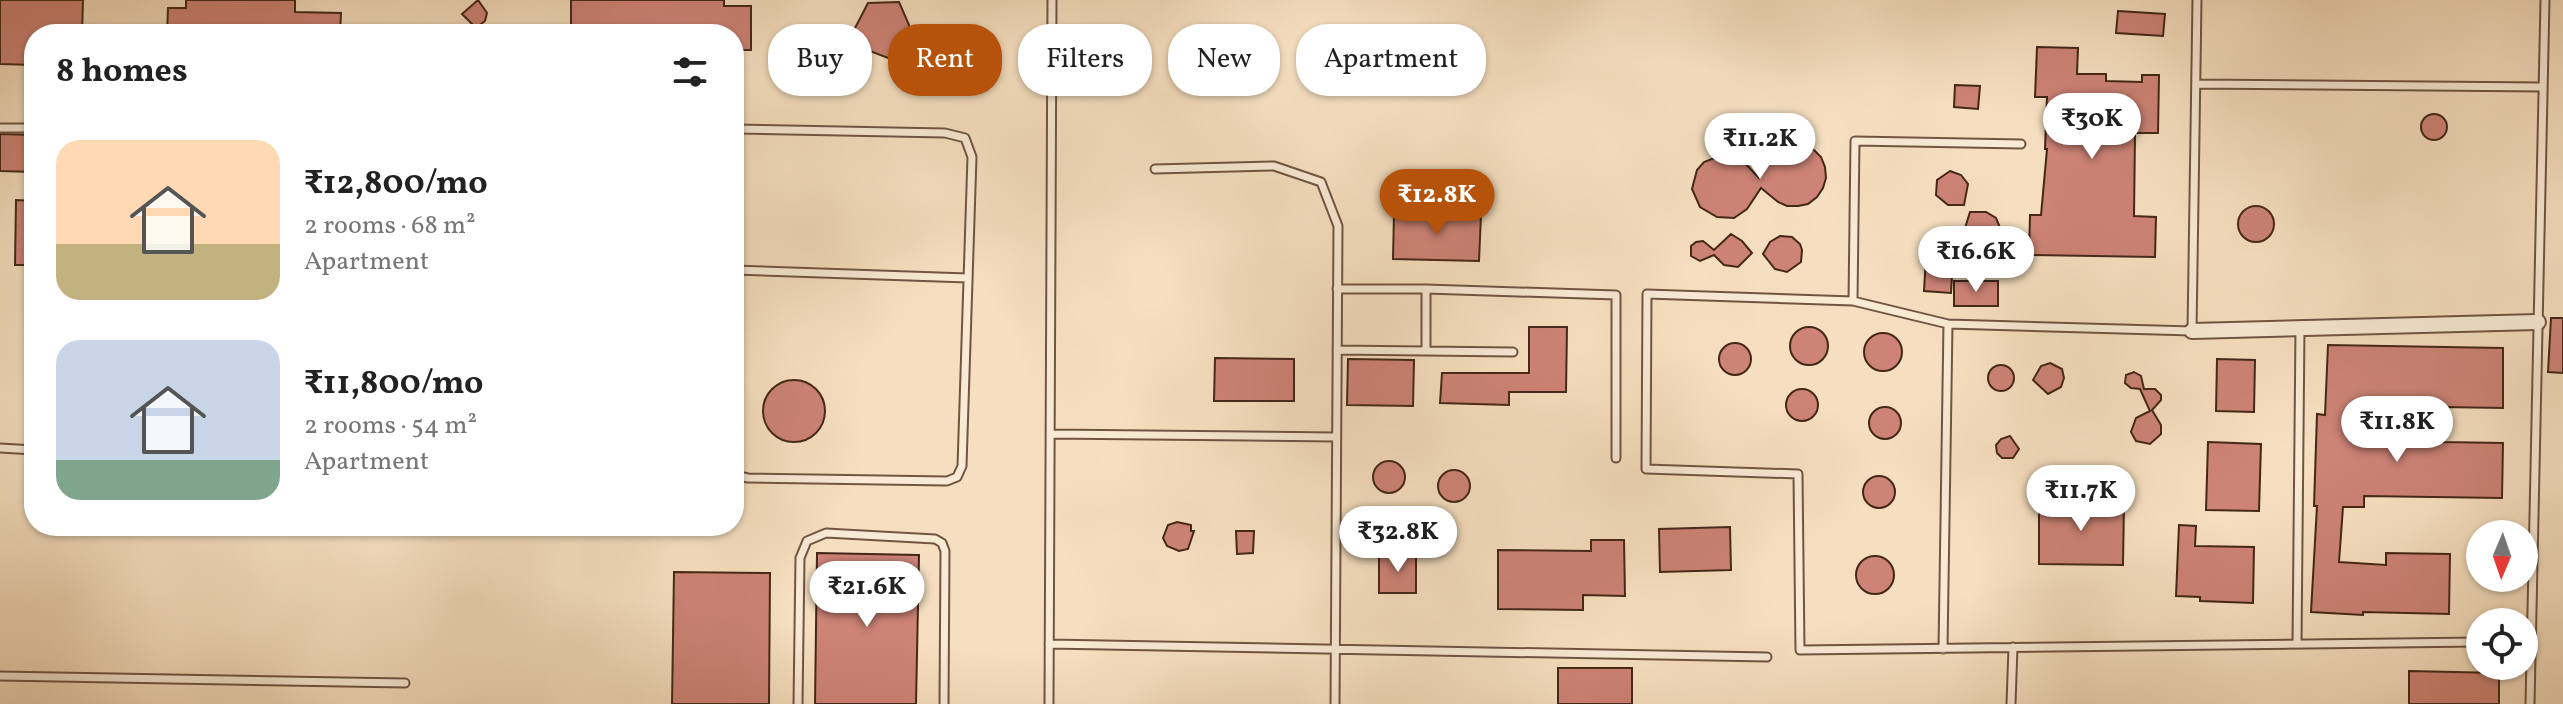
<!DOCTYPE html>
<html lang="en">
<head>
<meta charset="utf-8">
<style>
	:root { --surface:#fff; --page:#f2f2f2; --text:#222; --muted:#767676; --accent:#b45309 }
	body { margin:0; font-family:Vollkorn,serif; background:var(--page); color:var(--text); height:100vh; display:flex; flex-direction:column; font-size:30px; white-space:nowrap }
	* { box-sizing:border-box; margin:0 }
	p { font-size:26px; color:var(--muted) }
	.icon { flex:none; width:44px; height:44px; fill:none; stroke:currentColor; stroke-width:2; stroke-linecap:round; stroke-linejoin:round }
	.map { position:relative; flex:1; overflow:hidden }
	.sheet { position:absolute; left:24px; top:24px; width:720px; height:512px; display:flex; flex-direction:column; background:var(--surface); border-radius:32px; box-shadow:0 2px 6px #0004 }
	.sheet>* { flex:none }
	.guide { position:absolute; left:768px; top:24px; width:760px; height:72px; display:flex; gap:16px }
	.needle { width:52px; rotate:182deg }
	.controls { position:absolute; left:2466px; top:520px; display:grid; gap:16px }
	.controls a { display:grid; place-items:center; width:72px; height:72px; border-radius:50%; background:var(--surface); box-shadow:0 2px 6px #0004; font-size:40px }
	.price { position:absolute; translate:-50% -68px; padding:0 18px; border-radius:28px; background:#fff; color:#222; font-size:26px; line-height:52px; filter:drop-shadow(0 2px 4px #0008) }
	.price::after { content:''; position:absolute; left:50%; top:48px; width:24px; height:18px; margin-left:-12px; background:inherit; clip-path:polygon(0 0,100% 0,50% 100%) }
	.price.on { background:var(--accent); color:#fff }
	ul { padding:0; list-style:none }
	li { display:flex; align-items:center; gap:24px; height:200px; padding:0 32px }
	li span { display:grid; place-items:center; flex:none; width:224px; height:160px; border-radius:24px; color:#555 }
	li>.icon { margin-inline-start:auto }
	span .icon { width:96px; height:96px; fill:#fffc; stroke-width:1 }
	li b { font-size:34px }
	h2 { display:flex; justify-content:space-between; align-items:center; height:96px; padding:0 32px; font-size:34px }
	.tag { padding:0 28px; border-radius:32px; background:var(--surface); box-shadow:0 2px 6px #0004; font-size:28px; line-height:72px }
	.tag.on { background:var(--accent); color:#fff }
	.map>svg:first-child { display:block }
	.building { fill:#cd8376; stroke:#442717; stroke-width:2 }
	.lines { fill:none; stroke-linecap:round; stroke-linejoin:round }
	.service-casing { stroke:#705541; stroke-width:11 }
	.minor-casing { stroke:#705541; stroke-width:18 }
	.service { stroke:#f9ead6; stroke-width:7 }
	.minor { stroke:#f9ead6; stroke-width:14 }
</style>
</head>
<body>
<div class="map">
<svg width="2563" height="704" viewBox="0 0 2563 704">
	<rect width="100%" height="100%" fill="#f6dfc0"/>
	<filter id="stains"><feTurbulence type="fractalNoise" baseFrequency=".0025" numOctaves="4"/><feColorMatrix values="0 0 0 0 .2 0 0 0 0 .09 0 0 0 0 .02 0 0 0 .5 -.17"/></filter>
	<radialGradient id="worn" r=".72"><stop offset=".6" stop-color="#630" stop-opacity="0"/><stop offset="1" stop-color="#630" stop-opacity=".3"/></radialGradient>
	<path class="building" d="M0 0H83L82 34H34V65L0 64Z
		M186 0H295V12L341 13 340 34H167L168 8H186Z
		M478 0 487 13 485 21 476 28 462 14Z
		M571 0H724V6H751V50H734V34H571Z
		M899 2 909 25 906 48 888 58 867 50 854 30 868 3Z
		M2118 11 2165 14 2163 36 2116 33Z
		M2037 47 2078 48 2077 74H2106V81L2142 82V75H2159L2158 133H2135L2134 216 2156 217 2155 257 2029 255 2030 215H2041L2047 149H2045L2047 97H2035Z
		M1955 85 1980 86 1978 109 1954 107Z
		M2421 127a13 13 0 1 1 26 0a13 13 0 1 1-26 0Z
		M0 134 34 135V172L0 171Z
		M1792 143 1803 144 1813 149 1821 157 1825 167 1826 178 1823 188 1817 197 1808 204 1798 206H1787L1778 202 1761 188 1747 209 1734 218 1717 217 1700 207 1692 189 1697 170 1704 162 1722 155 1733 156 1743 161 1759 178 1767 158 1774 151Z
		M1950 171 1961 175 1968 184 1964 205H1948L1936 195 1937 180Z
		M16 200 34 201V265H15Z
		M2238 224a18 18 0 1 1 36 0a18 18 0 1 1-36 0Z
		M1970 212H1986L1996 218 2001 230 1999 236 1991 245 1975 246 1967 238 1965 228Z
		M1394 213 1481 215 1479 261 1393 259Z
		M1731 234 1742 241 1752 253 1738 267 1724 265 1714 255 1700 261 1691 256V246L1696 242 1703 241 1714 250Z
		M1780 236 1792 237 1800 244 1802 250 1801 262 1787 272 1775 269 1763 254 1770 242Z
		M1926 257 1953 259 1951 293 1924 291Z
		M1954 281H1998V306H1954Z
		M2551 318H2563V373L2548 372Z
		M1529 327H1567L1566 392H1509V405L1440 403 1442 373H1529Z
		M1790 346a19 19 0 1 1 38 0a19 19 0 1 1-38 0Z
		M1864 352a19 19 0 1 1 38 0a19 19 0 1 1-38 0Z
		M1719 359a16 16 0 1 1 32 0a16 16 0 1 1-32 0Z
		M2328 345 2503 348V408L2443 407V442L2503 443 2502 498 2364 496V507H2343L2339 562 2386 565V553L2450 554 2449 614 2363 612V615L2311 612 2317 506H2314L2317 414 2325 415Z
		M1215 358 1294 359V401H1214Z
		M1348 359 1414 360 1413 406 1347 405Z
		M2217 359 2255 360 2254 412 2216 411Z
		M2050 363 2062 369 2064 378 2061 387 2048 394 2033 380 2041 366Z
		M1988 378a13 13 0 1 1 26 0a13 13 0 1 1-26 0Z
		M2134 372 2141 376 2144 389H2155L2161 395V400L2152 410 2161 425V434L2150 444 2136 441 2131 432 2136 418 2150 411 2140 389 2131 388 2125 383 2126 375Z
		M763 411a31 31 0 1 1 62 0a31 31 0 1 1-62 0Z
		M1786 405a16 16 0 1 1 32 0a16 16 0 1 1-32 0Z
		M1869 423a16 16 0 1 1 32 0a16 16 0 1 1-32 0Z
		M2010 436 2019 449 2013 458H2002L1997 453 1996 445 2001 439Z
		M2208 442 2261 444 2259 511 2206 510Z
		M1373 477a16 16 0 1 1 32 0a16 16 0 1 1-32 0Z
		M1438 486a16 16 0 1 1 32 0a16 16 0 1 1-32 0Z
		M1863 492a16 16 0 1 1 32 0a16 16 0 1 1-32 0Z
		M2039 501 2124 502 2123 565 2039 564Z
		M1177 522 1191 525V531H1194L1188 549 1179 551 1167 546 1163 538 1168 525Z
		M2179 525 2196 526 2195 546 2254 547 2253 603 2200 601V597L2176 596Z
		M1730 527 1731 570 1660 572 1659 529Z
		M1236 531H1254L1253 553 1237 554Z
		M1591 540H1624L1625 596 1583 595V610L1498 609V550L1591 551Z
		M817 553 919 555 916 704H815Z
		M1379 555H1416V593H1379Z
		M1856 575a19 19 0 1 1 38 0a19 19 0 1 1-38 0Z
		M674 572 770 573 769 704H672Z
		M1558 668H1632V704H1558Z
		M2409 671 2499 673V704H2409Z"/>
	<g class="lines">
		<g class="service-casing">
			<path id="service" d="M2196 84 2543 87
				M0 128H34
				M734 129 945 133 965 138 972 157 962 466 957 477 947 481 748 478 734 475
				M1155 169 1274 166 1321 182 1338 226 1335 704
				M734 270 968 278
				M1337 289H1426L1616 295V458
				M1853 301 1855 141 2021 144
				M1948 324 1853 301 1647 294 1646 469 1798 474 1800 650 2480 642
				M1337 350 1513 352
				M1426 350V289
				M1050 434 1335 437
				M0 448 34 450
				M1049 644 1767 657
				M2297 644 2300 328
				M1943 649 1948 324 2192 331 2197 0
				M0 676 405 683
				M798 704 800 558 807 541 826 533 935 539 942 543 945 551 944 704
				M1049 704 1052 0
				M2011 704 2013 647
				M2530 704 2545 0"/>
		</g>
		<g class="minor-casing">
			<path id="minor" d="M2192 331 2538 322"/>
		</g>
		<use href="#service" class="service"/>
		<use href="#minor" class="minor"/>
	</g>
	<rect width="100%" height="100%" filter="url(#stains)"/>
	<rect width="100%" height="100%" fill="url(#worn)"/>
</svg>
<div class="controls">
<a><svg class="needle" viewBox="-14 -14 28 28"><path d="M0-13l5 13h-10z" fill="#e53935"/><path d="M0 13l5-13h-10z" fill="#767676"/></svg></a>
<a><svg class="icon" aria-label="locate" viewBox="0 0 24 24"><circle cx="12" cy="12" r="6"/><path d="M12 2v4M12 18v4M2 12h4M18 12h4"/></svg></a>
</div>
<b class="price" style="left:2092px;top:161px">₹30K</b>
<b class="price" style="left:1760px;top:181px">₹11.2K</b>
<b class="price on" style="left:1437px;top:237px">₹12.8K</b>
<b class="price" style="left:1976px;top:294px">₹16.6K</b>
<b class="price" style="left:2397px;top:464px">₹11.8K</b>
<b class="price" style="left:2081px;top:533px">₹11.7K</b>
<b class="price" style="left:1398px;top:574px">₹32.8K</b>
<b class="price" style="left:867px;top:629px">₹21.6K</b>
<div class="guide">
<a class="tag">Buy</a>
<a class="tag on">Rent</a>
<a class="tag">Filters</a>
<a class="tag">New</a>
<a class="tag">Apartment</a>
</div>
<section class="sheet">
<h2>8 homes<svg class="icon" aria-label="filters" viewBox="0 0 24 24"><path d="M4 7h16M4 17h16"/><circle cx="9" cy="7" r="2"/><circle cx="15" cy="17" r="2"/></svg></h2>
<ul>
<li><span style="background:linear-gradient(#ffd9b3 65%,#c2b280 0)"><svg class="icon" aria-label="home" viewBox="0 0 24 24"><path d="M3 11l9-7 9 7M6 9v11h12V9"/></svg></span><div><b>₹12,800/mo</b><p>2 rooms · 68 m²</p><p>Apartment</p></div></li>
<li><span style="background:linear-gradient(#c9d6e8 75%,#7fa58c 0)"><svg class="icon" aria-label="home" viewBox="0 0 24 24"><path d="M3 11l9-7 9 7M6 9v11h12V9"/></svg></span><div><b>₹11,800/mo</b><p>2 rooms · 54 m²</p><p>Apartment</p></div></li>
</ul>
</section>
</div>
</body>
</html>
